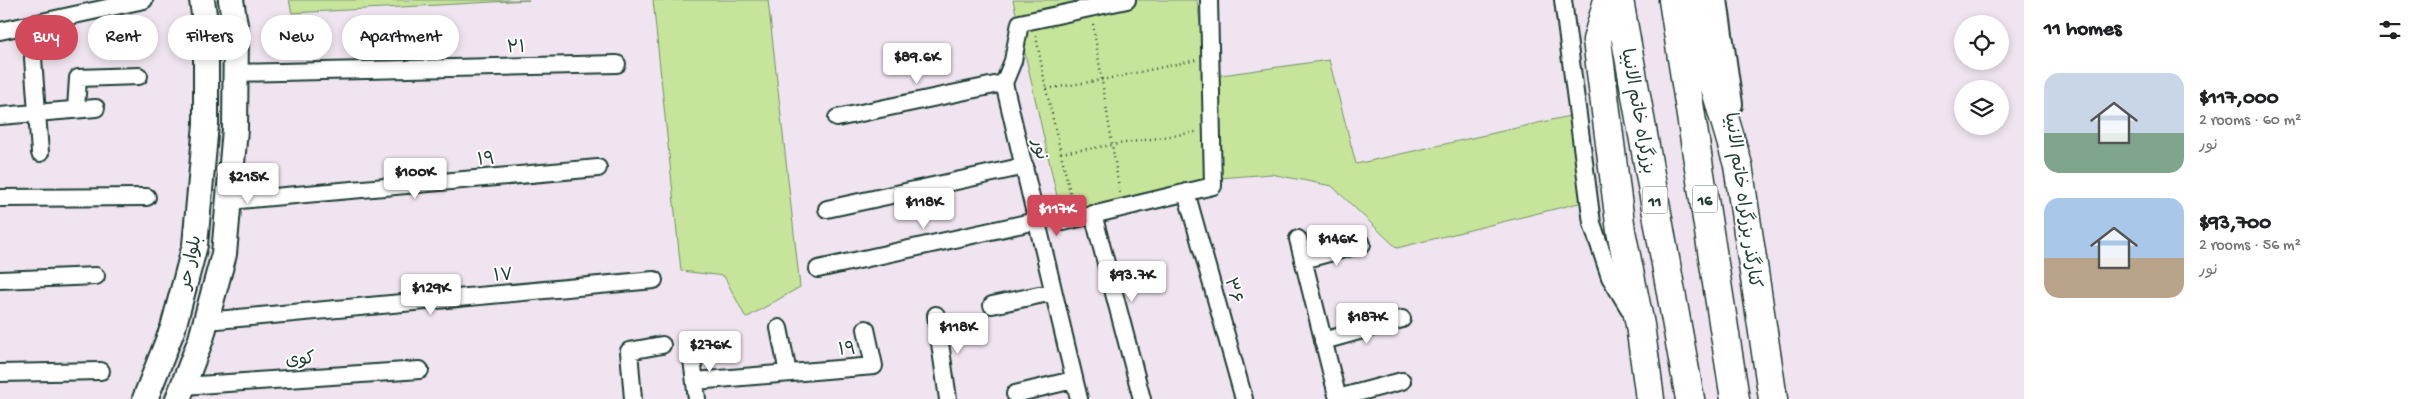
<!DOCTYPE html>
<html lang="en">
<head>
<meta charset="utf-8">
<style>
	:root { --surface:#fff; --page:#f6f6f6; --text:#202124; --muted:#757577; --accent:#d1495b }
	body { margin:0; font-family:"Gochi Hand","Playpen Sans Arabic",sans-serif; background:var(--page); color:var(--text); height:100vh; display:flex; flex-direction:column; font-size:19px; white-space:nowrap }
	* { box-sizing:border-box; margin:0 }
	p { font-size:16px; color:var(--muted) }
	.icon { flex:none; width:28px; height:28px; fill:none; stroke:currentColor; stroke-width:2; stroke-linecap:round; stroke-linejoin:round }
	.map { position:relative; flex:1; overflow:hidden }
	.details { display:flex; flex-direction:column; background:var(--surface); width:400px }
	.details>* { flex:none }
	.top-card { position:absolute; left:15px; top:15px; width:475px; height:45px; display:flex; gap:10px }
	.fabs { position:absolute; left:1954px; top:15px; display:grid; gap:10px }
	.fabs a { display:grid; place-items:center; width:55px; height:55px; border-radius:50%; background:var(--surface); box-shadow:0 2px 8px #0003; font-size:25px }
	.price { position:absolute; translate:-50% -42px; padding:0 11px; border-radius:5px; background:#fff; color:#222; font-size:16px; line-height:32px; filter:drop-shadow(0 1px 2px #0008) }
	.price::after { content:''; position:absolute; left:50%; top:30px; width:15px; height:11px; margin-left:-8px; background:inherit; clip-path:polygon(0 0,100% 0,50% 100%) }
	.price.on { background:var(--accent); color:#fff }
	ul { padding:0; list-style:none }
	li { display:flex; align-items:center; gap:15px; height:125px; padding:0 20px }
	li span { display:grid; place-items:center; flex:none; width:140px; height:100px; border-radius:15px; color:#555 }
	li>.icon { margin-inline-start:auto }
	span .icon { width:60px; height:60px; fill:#fffc; stroke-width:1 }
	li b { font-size:21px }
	h2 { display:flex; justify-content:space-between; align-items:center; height:60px; padding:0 20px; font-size:21px }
	.tag { padding:0 18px; border-radius:22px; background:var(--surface); box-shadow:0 2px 8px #0003; font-size:18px; line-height:45px }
	.tag.on { background:var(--accent); color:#fff }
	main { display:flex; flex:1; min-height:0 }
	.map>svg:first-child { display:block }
	.green { fill:#c7e49b; stroke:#739068 }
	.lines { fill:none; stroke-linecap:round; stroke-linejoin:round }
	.street-casing { stroke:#1f3d34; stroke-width:20 }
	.secondary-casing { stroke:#1f3d34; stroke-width:28 }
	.highway-casing { stroke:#1f3d34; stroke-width:31 }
	.path { stroke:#1f3d34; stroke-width:2.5; stroke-dasharray:1 4; stroke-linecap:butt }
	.street { stroke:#fff; stroke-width:16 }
	.secondary { stroke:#fff; stroke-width:24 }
	.highway { stroke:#fff; stroke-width:28 }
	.labels { text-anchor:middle; stroke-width:4; stroke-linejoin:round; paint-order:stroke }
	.shield { fill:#fff; stroke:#627771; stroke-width:1 }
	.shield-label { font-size:16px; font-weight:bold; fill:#1f3d34 }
	.street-label { font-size:18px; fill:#1f3d34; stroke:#fff }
</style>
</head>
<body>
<main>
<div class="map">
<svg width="2024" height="399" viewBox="0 0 2024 399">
	<rect width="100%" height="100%" fill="#efe4ef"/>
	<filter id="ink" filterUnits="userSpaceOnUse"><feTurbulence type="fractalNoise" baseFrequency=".02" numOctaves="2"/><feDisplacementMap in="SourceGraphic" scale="10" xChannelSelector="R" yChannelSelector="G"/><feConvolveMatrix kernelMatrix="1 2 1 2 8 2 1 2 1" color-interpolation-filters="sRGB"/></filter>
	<g filter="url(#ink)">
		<path class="green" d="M289 0H529L292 13Z
			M653 0H768L800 287 746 318 724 276 681 271Z
			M1013 0H1197L1207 77 1329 60 1356 164 1574 115 1587 201 1397 248 1332 186 1271 174 1219 178 1061 214Z"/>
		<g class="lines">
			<g class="street-casing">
				<path id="street" d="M1563 0 1592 223 1610 277 1630 310
					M0 31 144 0
					M33 58 40 153
					M235 73 617 64
					M1004 83 1079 399
					M1004 83 1013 61 1020 23 1127 0
					M76 109 78 78 139 76
					M0 116 96 108
					M837 118 1004 83
					M1186 192 1244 399
					M0 198 147 197
					M229 201 598 168
					M827 209 1025 166
					M1093 214 1142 399
					M1063 222 1213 186 1209 0
					M1298 239 1338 399
					M1303 260 1362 244
					M818 269 1036 221
					M0 280 96 276
					M992 305 1053 292
					M936 315 948 399
					M206 321 654 280
					M779 328 788 373
					M1323 341 1402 319
					M691 351 697 399
					M0 373 101 371
					M695 381 874 366 866 329
					M183 386 420 370
					M1015 394 1073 380
					M1338 398 1402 381
					M633 399 629 351 662 345"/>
			</g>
			<g class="secondary-casing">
				<path id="secondary" d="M1715 0 1730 104
					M145 399 173 328 195 245 206 124V29L202 0
					M178 399 201 339 224 254 235 129 236 31 231 0"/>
			</g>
			<g class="highway-casing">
				<path id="highway" d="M1608 0 1597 40 1621 231 1640 325 1650 399
					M1619 0 1690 399
					M1673 0 1735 399
					M1695 0 1703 46 1738 165 1773 399"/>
			</g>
			<path class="path" d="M1093 24 1120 194
				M1036 36 1046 89 1102 80 1196 60
				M1046 89 1073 205
				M1061 153 1196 132"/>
			<use href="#street" class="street"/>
			<use href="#secondary" class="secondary"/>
			<use href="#highway" class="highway"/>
		</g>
	</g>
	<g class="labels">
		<g class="shield">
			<rect x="1692.5" y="185.5" width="25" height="27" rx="4"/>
			<rect x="1642.5" y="186.5" width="25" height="27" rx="4"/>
		</g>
		<g class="shield-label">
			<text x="1705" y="205">16</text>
			<text x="1655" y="206">11</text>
		</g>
		<g class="street-label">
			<text transform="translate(516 46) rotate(-1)" y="6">۲۱</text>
			<text transform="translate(1639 111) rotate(80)" y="6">بزرگراه خاتم الانبیا</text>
			<text transform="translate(1041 149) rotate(76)" y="6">نور</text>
			<text transform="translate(486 158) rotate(-5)" y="6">۱۹</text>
			<text transform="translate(1744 200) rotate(82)" y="6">کنارگذر بزرگراه خاتم الانبیا</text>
			<text transform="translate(189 262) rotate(-78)" y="6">بلوار حر</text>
			<text transform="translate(503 274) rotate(-5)" y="6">۱۷</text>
			<text transform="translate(1234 290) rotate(75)" y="6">۳۶</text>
			<text transform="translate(847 348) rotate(-5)" y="6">۱۹</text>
			<text transform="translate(300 358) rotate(-4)" y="6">کوی</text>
		</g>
	</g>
</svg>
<div class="fabs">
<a><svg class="icon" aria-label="locate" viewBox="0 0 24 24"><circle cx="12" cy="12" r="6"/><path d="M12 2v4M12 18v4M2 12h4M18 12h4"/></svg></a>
<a><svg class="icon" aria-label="layers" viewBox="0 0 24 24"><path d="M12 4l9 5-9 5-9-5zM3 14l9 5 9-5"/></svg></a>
</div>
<b class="price" style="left:917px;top:85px">$89.6K</b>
<b class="price" style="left:415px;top:200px">$100K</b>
<b class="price" style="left:248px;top:205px">$215K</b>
<b class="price" style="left:924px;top:230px">$118K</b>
<b class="price on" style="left:1057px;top:237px">$117K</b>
<b class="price" style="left:1337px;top:267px">$146K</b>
<b class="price" style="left:1132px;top:303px">$93.7K</b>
<b class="price" style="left:431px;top:316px">$129K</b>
<b class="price" style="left:1367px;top:345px">$187K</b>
<b class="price" style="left:958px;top:355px">$118K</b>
<b class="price" style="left:710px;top:373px">$276K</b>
<div class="top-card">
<a class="tag on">Buy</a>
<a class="tag">Rent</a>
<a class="tag">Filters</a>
<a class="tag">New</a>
<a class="tag">Apartment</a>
</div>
</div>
<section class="details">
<h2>11 homes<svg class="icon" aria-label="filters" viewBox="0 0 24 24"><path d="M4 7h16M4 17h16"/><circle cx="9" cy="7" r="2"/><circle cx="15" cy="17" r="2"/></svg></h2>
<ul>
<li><span style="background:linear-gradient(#c9d6e8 60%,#7fa58c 0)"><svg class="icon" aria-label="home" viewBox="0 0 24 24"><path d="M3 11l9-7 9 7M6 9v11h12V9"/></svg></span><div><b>$117,000</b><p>2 rooms · 60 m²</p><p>نور</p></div></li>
<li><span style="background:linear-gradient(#a9c7e8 60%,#b9a48a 0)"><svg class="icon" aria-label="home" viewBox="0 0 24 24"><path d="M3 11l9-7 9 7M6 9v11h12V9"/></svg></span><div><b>$93,700</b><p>2 rooms · 56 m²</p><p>نور</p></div></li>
</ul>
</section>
</main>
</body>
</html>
